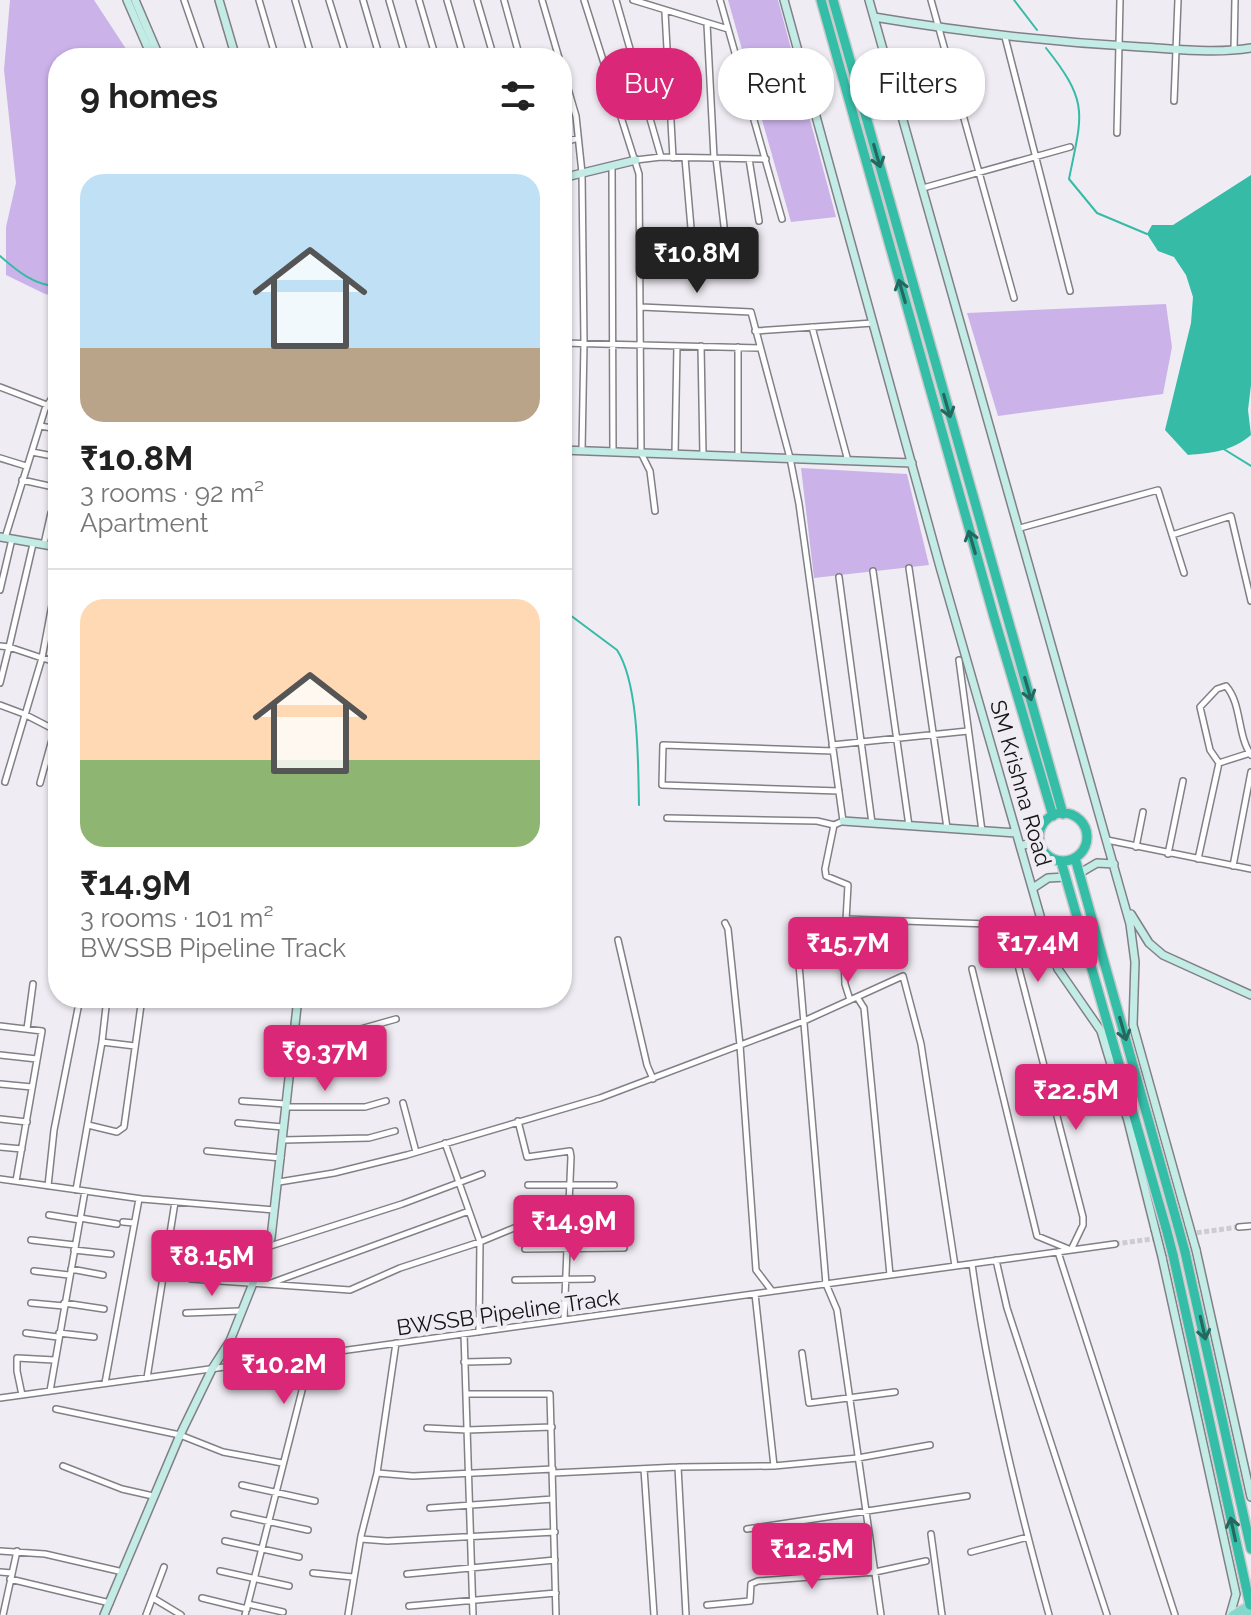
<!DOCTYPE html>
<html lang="en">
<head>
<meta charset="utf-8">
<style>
	:root { --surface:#fff; --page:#f2f2f2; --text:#222; --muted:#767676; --line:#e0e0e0; --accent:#db2777 }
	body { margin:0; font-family:Raleway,sans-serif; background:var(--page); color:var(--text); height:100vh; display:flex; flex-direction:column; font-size:30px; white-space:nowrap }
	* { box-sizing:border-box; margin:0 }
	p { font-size:26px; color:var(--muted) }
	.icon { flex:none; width:44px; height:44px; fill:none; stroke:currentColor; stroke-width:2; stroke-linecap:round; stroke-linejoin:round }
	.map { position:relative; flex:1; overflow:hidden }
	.sheet { position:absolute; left:48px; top:48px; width:524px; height:960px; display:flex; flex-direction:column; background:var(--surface); border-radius:32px; box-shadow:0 2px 6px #0004 }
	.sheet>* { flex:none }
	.top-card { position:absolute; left:596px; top:48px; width:534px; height:72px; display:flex; gap:16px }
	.price { position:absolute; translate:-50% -68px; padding:0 18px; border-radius:8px; background:var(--accent); color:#fff; font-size:26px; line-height:52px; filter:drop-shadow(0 2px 4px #0008) }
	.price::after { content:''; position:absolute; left:50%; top:48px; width:24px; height:18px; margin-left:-12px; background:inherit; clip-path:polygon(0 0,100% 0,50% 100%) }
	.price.selected { background:#222; color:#fff }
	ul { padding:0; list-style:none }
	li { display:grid; align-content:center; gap:16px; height:424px; padding:0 32px }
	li+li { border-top:2px solid var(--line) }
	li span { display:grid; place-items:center; height:248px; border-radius:24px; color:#555 }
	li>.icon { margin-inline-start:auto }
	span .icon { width:144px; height:144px; fill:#fffc; stroke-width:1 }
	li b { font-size:34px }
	h2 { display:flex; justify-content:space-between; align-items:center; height:96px; padding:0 32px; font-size:34px }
	.chip { padding:0 28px; border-radius:32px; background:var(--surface); box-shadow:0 2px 6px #0004; font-size:28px; line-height:72px }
	.chip.selected { background:var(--accent); color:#fff }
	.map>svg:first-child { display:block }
	.green { fill:#cbb3ea }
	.water { fill:#36bba6 }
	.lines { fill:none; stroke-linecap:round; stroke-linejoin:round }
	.stream { stroke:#36bba6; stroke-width:2 }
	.street-tunnel { stroke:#cecbd2; stroke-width:5; stroke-dasharray:5 2.5; stroke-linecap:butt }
	.street-casing { stroke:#828087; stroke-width:8 }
	.secondary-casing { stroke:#828087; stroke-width:10 }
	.primary-casing { stroke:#cbcbcc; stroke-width:11 }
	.highway-casing { stroke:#cbcbcc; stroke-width:12 }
	.street { stroke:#fff; stroke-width:5 }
	.secondary { stroke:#c2ece5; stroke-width:7 }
	.primary { stroke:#85d8cb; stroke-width:8 }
	.highway { stroke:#34bea8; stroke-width:9 }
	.secondary-bridge-casing { stroke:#828087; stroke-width:10; stroke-linecap:butt }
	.highway-bridge-casing { stroke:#cbcbcc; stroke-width:12; stroke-linecap:butt }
	.secondary-bridge { stroke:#c2ece5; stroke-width:7 }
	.highway-bridge { stroke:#34bea8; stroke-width:9 }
	.oneway { stroke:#24685f }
	.labels { text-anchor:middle; stroke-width:8; stroke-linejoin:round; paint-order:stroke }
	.street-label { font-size:22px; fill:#141316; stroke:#efecf3 }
</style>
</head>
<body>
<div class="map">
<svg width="1251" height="1615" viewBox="0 0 1251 1615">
	<rect width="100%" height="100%" fill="#efecf3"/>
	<path class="green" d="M10 0H94L132 58H58V296L45 294 6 275V227L16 183 4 70Z
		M728 0H778L836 217 791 222Z
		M1166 304 1172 347 1163 394 998 416 967 313Z
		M801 468 907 474 929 565 814 578Z"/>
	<path class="water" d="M1251 175V385L1248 410 1251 435C1233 451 1212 453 1188 455L1165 430 1191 323 1193 297 1186 275 1174 257 1158 251 1147 234 1152 225H1173Z"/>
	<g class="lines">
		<path class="stream" d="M1014 0 1037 30
			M1046 48C1090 103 1082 114 1069 179L1097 213 1147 234
			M0 256C17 271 35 286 58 286
			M1222 448 1251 466
			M562 609 617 650C639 684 638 763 639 805"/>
		<path class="street-tunnel" d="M1115 1244 1239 1227"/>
		<g class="street-casing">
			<path id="street" d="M184 0 204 58
				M259 0 276 58
				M295 0 312 58
				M329 0 347 58
				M363 0 380 58
				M389 0 406 58
				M419 0 436 58
				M447 0 464 58
				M477 0 494 58
				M504 0 520 58
				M542 0 559 58
				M584 0 639 174 641 453 650 471 655 511
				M616 0 661 157
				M633 0 728 29
				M720 0 782 219
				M931 0 1014 298
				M665 12 673 158
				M707 24 714 158
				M1005 37 1070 291
				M1234 50 1235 0
				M562 68 576 116 582 173 584 343 582 450
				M1174 101 1178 0
				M1117 133 1120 0
				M562 143 578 138
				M685 158 691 228
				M716 158 724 226
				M749 159 759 221
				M636 160 661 157 766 159
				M612 166 613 452
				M923 188 1070 147
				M641 307 751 312 790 458 799 504 843 821 834 825 825 869 826 876 848 885 844 956 845 984 850 1000
				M812 327 848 461
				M755 331 873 323
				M562 343 760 348
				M701 346 703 455
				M0 387 47 405
				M40 426 58 429
				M32 452 58 457
				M675 454 677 346
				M738 456V347
				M0 458 26 466
				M22 480 58 488
				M1020 528 1158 490 1184 573
				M1172 535 1231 516 1251 601
				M5 538 45 409 58 388
				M33 544 9 647 42 658 58 573
				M44 544 51 513
				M909 568 947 828
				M873 571 909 826
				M839 577 872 823
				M0 590 12 539
				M0 646 9 647 0 683
				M959 660 982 831
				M0 705 24 714 57 731
				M832 745 968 731
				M833 751 663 745 662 785 839 791
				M1219 763 1250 753
				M5 782 42 658 58 662
				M40 783 58 718
				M667 818 817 821 834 825
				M1107 840 1251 869
				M1136 847 1143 812
				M1168 854 1183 781
				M1198 859 1219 763 1210 750 1200 707 1217 689 1226 686C1242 704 1237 735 1251 755
				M1233 866 1251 772
				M846 919 1043 926
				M725 923 728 929 740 1045 756 1270 772 1291
				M796 929 826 1284 837 1310 881 1615
				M618 940 647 1065 653 1079
				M972 969 1037 1236 1071 1250 1083 1225V1217L1018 965
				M857 997 864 1008 890 1275
				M0 1026 42 1031 16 1181
				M27 1029 33 984
				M292 1041 343 1034 396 1019
				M102 1042 135 1046
				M0 1055 37 1059
				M289 1070 373 1068
				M0 1084 32 1087
				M242 1101 285 1104
				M403 1103 416 1152
				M285 1107H365L386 1101
				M0 1119 27 1122
				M518 1121 527 1157 570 1151 571 1157 564 1320
				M238 1123 283 1127
				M88 1125 117 1132 124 1127 142 998
				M283 1140 369 1138 395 1131
				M445 1143 480 1242 479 1332
				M0 1147 22 1149
				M207 1151 281 1158
				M0 1179 142 1199 274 1210
				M279 1182 334 1173 407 1155 600 1098 804 1021 903 976 921 1044 955 1266
				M528 1185H614
				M48 1186 54 1130 80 998
				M76 1190 102 1042 107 998
				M49 1215 80 1220
				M532 1216 569 1219 614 1218
				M80 1218 117 1224
				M123 1222 134 1223
				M1239 1227 1251 1226
				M31 1240 75 1245
				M197 1242 267 1247 402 1204 482 1174
				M525 1249 624 1248
				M74 1250 111 1254
				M1058 1252 1175 1615
				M996 1260 1007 1308 1107 1615
				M972 1264C988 1382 1017 1500 1049 1615
				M71 1269 103 1275
				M34 1271 69 1275
				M191 1279 350 1290 400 1268 480 1242 514 1228
				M515 1280 592 1279
				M271 1283 469 1211
				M755 1294 774 1466 858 1458 930 1445
				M31 1303 64 1306
				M64 1303 104 1309
				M186 1313 240 1311
				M26 1333 58 1337
				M59 1333 94 1337
				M464 1334 473 1615
				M802 1353 809 1403 895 1392
				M464 1362 508 1361
				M147 1378 175 1202
				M105 1383 139 1199
				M50 1391 85 1191
				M466 1394H550L556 1615
				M22 1395 17 1371V1358L54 1360
				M0 1398 1115 1244
				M56 1409 180 1435 223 1452 282 1463
				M427 1428 467 1430 552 1427
				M63 1466 122 1489 153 1496
				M644 1469 654 1615
				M377 1473 413 1476 553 1469
				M553 1473 678 1467
				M242 1485 315 1501
				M430 1508 553 1499
				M234 1514 308 1530
				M747 1529 967 1496
				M931 1534 942 1615
				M361 1539 387 1541 555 1532
				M225 1541 299 1557
				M0 1551 45 1554 123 1572
				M971 1552 1028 1537
				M220 1571 289 1586
				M0 1572 12 1573
				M313 1573 353 1577
				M407 1574 555 1560
				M10 1579 110 1603
				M153 1598 181 1615
				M202 1598 247 1609
				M248 1604 283 1612
				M707 1605 750 1601 751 1584 758 1581 875 1572 926 1561
				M409 1606 556 1593
				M3 1615 17 1551
				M146 1615 164 1567
				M245 1615 311 1355
				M348 1615 361 1536 377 1473 396 1343
				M686 1615 678 1467 774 1466"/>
		</g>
		<g class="secondary-casing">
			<path id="secondary" d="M127 0 150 53 162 58
				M135 0 159 56
				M219 0 236 58
				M784 0 940 567 1043 926 1058 969 1101 1031 1128 1121 1155 1229
				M869 0 1130 924 1135 962 1133 1025 1189 1225
				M874 17C963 32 1051 42 1141 47 1177 49 1215 54 1251 48
				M562 178 636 160
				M562 450 912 463
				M0 537 58 547
				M843 821 1016 833
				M1020 846 1039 841
				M1080 873 1097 863 1114 864
				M1033 888 1048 878 1066 877
				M1131 914 1149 943 1163 955 1251 995
				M1196 1250 1251 1497
				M1162 1257 1236 1594 1230 1615
				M104 1615 180 1435 212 1369 230 1341 271 1238 297 1007 291 998"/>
		</g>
		<g class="primary-casing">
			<path id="primary" d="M1233 1615 1251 1605
				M1247 1615 1251 1612"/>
		</g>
		<g class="highway-casing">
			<path id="highway" d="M821 0 994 617 1053 816
				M833 0 1063 814
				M1039 837a24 24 0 1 1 48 0a24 24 0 1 1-48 0Z
				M1075 858 1178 1226
				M1061 861 1166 1228
				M1185 1252 1251 1549
				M1173 1255 1250 1605"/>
		</g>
		<use href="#street" class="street"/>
		<use href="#secondary" class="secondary"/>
		<use href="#primary" class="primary"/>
		<use href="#highway" class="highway"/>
		<g class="secondary-bridge-casing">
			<path id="secondary-bridge" d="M1189 1225 1196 1250
				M1155 1229 1162 1257"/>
		</g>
		<g class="highway-bridge-casing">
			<path id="highway-bridge" d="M1178 1226 1185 1252
				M1166 1228 1173 1255"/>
		</g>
		<use href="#secondary-bridge" class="secondary-bridge"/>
		<use href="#highway-bridge" class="highway-bridge"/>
	</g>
	<defs><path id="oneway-shaft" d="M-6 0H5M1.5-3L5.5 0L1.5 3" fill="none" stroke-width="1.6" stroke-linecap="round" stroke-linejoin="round" transform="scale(2)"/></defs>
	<g class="oneway">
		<use href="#oneway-shaft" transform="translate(877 156) rotate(74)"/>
		<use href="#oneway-shaft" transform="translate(902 291) rotate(-106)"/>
		<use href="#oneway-shaft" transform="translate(947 406) rotate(74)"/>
		<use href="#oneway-shaft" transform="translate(972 542) rotate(-106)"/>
		<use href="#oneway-shaft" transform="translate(1028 689) rotate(74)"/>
		<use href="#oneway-shaft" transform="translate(1123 1029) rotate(74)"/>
		<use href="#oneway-shaft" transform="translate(1203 1328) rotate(77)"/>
		<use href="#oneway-shaft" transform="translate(1233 1529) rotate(-102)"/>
	</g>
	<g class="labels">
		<g class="street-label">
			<text transform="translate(1021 783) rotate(74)" y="8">SM Krishna Road</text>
			<text transform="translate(508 1312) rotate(-8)" y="8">BWSSB Pipeline Track</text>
		</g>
	</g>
</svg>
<b class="price selected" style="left:697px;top:295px">₹10.8M</b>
<b class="price" style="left:1038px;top:984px">₹17.4M</b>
<b class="price" style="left:848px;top:985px">₹15.7M</b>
<b class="price" style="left:325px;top:1093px">₹9.37M</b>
<b class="price" style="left:1076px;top:1132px">₹22.5M</b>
<b class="price" style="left:574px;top:1263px">₹14.9M</b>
<b class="price" style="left:212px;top:1298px">₹8.15M</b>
<b class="price" style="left:284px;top:1406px">₹10.2M</b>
<b class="price" style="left:812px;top:1591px">₹12.5M</b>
<div class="top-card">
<a class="chip selected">Buy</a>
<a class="chip">Rent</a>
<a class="chip">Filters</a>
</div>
<section class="sheet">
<h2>9 homes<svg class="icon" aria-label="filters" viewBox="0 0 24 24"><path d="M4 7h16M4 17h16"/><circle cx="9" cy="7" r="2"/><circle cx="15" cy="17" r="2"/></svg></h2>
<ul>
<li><span style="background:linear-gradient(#bfe0f5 70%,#b9a48a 0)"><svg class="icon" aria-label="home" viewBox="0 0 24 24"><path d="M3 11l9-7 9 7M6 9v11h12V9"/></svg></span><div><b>₹10.8M</b><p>3 rooms · 92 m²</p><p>Apartment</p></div></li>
<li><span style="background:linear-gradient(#ffd9b3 65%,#8fb573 0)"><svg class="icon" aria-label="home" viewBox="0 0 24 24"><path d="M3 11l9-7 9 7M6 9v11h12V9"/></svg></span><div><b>₹14.9M</b><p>3 rooms · 101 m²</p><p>BWSSB Pipeline Track</p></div></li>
</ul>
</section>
</div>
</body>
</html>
